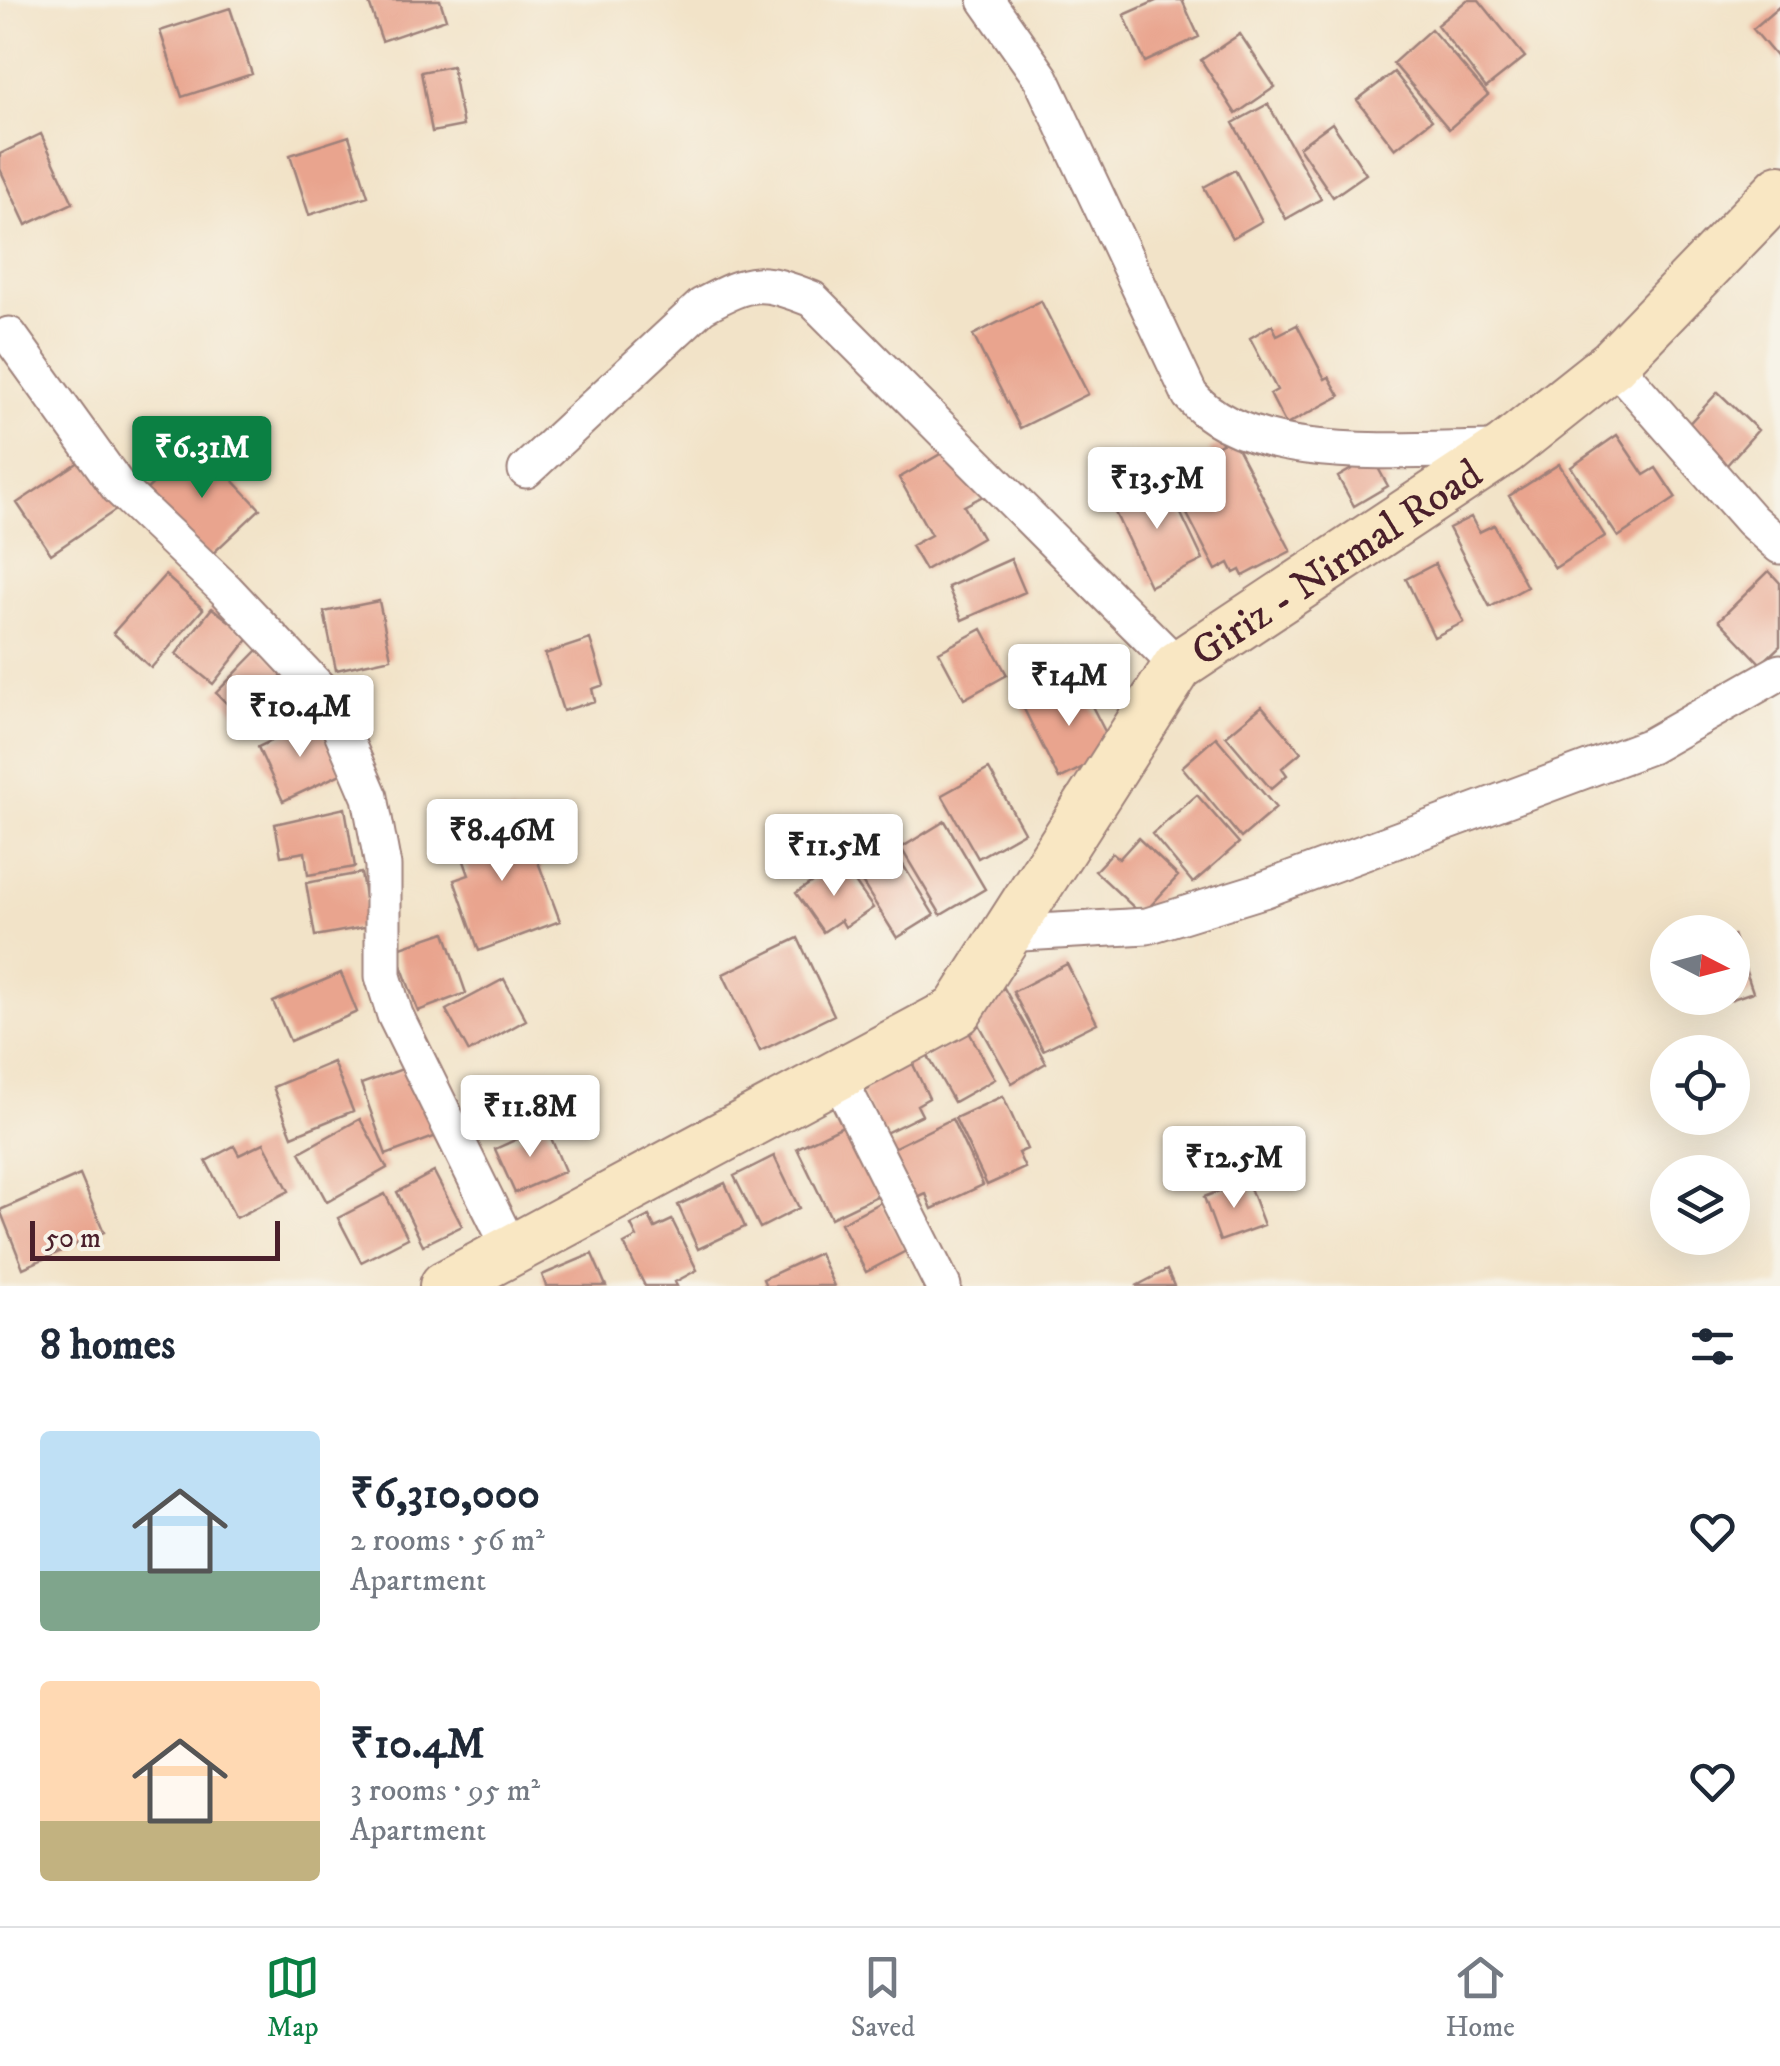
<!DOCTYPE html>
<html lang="en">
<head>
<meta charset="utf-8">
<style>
	:root { --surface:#fff; --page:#f2f2f3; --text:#1f2937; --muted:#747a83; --line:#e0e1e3; --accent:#0b8043 }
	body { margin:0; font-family:"IM FELL DW Pica",serif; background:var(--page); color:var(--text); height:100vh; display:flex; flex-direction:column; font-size:38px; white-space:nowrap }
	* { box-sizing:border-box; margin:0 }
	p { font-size:32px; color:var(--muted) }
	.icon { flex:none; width:55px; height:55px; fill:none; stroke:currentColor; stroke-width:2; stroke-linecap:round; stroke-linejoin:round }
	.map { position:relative; height:1286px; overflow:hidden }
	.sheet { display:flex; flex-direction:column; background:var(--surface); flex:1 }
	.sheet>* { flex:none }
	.needle { width:65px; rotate:96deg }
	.fabs { position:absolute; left:1650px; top:915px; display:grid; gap:20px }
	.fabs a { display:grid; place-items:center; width:100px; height:100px; border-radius:50%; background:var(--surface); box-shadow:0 10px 40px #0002; font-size:50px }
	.scale { position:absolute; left:30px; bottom:25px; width:250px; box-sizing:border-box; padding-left:10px; border:5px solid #4a1f2b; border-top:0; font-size:28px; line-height:35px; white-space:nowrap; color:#4a1f2b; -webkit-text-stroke:8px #f7f3e8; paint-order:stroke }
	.price { position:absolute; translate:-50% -85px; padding:0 22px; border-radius:10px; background:#fff; color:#222; font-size:32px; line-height:65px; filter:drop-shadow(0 2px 5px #0008) }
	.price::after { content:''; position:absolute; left:50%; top:60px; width:30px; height:22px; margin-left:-15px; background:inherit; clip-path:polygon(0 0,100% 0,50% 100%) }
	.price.current { background:var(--accent); color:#fff }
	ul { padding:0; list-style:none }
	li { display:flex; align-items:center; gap:30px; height:250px; padding:0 40px }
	li span { display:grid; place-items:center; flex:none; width:280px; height:200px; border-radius:10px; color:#555 }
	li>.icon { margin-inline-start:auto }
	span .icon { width:120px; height:120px; fill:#fffc; stroke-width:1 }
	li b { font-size:42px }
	h2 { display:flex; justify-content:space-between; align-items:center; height:120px; padding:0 40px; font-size:42px }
	.dock { display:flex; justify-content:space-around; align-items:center; height:140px; border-top:2px solid var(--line); background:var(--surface); font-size:28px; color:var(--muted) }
	.dock a { display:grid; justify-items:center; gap:5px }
	.dock .current { color:var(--accent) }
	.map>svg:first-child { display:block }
	.building { fill:#e9a48e }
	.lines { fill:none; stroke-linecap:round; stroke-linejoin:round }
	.street-casing { stroke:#9e817a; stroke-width:39 }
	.secondary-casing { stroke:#9e817a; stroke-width:54 }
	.street { stroke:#fff; stroke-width:35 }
	.secondary { stroke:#f9e7c3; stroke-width:50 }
	.labels { text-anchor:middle; stroke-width:8; stroke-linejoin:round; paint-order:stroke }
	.street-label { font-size:42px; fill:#4a1f2b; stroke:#f7f3e8 }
</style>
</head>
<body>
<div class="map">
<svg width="1780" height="1286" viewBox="0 0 1780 1286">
	<rect width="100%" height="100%" fill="#f7f3e8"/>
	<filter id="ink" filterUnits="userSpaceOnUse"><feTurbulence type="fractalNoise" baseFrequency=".01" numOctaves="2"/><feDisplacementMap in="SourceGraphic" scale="20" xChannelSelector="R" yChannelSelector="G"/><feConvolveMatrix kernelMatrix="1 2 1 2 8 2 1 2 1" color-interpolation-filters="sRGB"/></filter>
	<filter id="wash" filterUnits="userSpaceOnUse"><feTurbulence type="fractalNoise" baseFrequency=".0048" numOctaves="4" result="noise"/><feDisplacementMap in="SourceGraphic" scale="40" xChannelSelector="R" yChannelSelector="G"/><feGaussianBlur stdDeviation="2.25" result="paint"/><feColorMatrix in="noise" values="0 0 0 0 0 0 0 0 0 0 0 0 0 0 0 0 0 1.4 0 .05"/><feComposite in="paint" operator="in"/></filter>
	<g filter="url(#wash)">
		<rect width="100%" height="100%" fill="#f2e3c8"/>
		<g id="blocks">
			<path class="building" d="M368 0H440L446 19 382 41Z
				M1158 0H1182L1199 37 1145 62 1124 15Z
				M1467 0H1479L1525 57 1486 88 1437 25Z
				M1780 6V61L1753 29Z
				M230 8 252 74 182 97 160 31Z
				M1431 29 1488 95 1449 129 1393 63Z
				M1240 34 1275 87 1236 114 1201 60Z
				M452 66 463 126 432 132 421 72Z
				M1394 72 1432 120 1395 149 1357 100Z
				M1268 104 1321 199 1286 219 1233 123Z
				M1332 123 1366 174 1333 197 1299 147Z
				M41 134 73 203 26 225 0 169V154Z
				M349 136 368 196 309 215 290 155Z
				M1235 170 1262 221 1232 238 1204 187Z
				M1041 301 1088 394 1020 428 973 335Z
				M1272 325 1277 335 1297 325 1325 379 1329 377 1340 396 1286 425 1270 394 1277 390 1250 338Z
				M1718 392 1758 430 1726 466 1685 428Z
				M1617 435 1644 475 1656 468 1676 498 1618 537 1571 467Z
				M1232 438 1291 551 1243 576 1240 570 1234 573 1229 563 1216 570 1171 483 1215 461 1209 450Z
				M197 442 260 509 207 559 144 492Z
				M956 445 985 495 964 506 982 538 925 570 911 546 931 535 899 478Z
				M1372 457 1388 486 1354 506 1338 477Z
				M85 458 119 508 51 554 17 503Z
				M1559 464 1605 536 1555 568 1509 496Z
				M1164 478 1203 560 1150 586 1111 504Z
				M1471 517 1479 532 1494 525 1527 587 1490 607 1449 528Z
				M1011 559 1025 592 962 620 948 587Z
				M1435 564 1464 622 1434 637 1406 579Z
				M1769 571 1780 583V646L1761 664 1719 620Z
				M165 575 203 609 151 668 113 633Z
				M379 601 391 658 336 670 324 612Z
				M212 608 250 637 213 684 176 654Z
				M982 629 1007 675 964 699 939 652Z
				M590 639 604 685 592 689 595 701 563 711 545 654Z
				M261 647 286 672 241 717 216 693Z
				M1078 679 1115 751 1059 779 1023 707Z
				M1262 706 1301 752 1282 768 1287 775 1271 789 1226 736Z
				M317 719 343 773 283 801 258 747Z
				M1216 737 1276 808 1241 838 1182 767Z
				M989 769 1024 832 978 858 942 795Z
				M1197 795 1239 843 1193 883 1152 834Z
				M345 808 355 867 308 875 305 852 281 856 275 824Z
				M513 812 528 854 534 851 560 921 479 951 454 880 469 875 454 833Z
				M945 821 985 889 941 915 901 848Z
				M1138 838 1178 876 1142 915 1095 871 1112 853 1119 859Z
				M897 855 934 915 897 938 860 879Z
				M841 862 873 908 845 927 841 920 823 932 796 893Z
				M361 873 370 926 315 936 306 883Z
				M445 932 466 993 418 1011 395 949Z
				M1733 934 1753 992 1704 1009 1700 998H1732Z
				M798 938 834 1015 760 1051 723 974Z
				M1067 964 1097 1023 1043 1050 1013 992Z
				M341 973 357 1012 290 1041 273 1002Z
				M504 979 526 1020 469 1052 446 1010Z
				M1004 988 1046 1063 1012 1083 970 1008Z
				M969 1032 995 1079 954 1102 928 1056Z
				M909 1056 929 1098 917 1105 922 1115 881 1135 860 1092 869 1088 863 1078Z
				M333 1062 353 1111 292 1136 273 1087Z
				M416 1064 442 1134 386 1155 361 1084Z
				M1003 1096 1027 1149 1018 1153 1025 1168 987 1185 955 1118Z
				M360 1119 387 1168 327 1202 300 1152Z
				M952 1119 983 1185 932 1209 926 1194 913 1200 889 1150Z
				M845 1125 879 1195 831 1218 797 1148Z
				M546 1126 565 1171 515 1193 495 1149Z
				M264 1143 289 1191 236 1218 206 1161 234 1146 239 1155Z
				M774 1156 799 1208 760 1228 734 1176Z
				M434 1172 462 1226 423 1245 397 1192Z
				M80 1175 104 1232 23 1268 0 1210Z
				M1247 1180 1264 1225 1220 1241 1204 1197Z
				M725 1183 745 1227 698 1249 678 1205Z
				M385 1194 408 1238 361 1262 338 1218Z
				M881 1202 906 1251 866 1272 841 1223Z
				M649 1216 655 1228 672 1220 697 1270 675 1282 677 1286H645L624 1244 637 1237 631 1225Z
				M819 1253 834 1286H766L763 1279Z
				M592 1254 606 1286H546L542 1275Z
				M1167 1270 1174 1286H1136Z"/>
		</g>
	</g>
	<g filter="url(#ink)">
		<use href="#blocks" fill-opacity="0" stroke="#9e817a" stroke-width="2.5"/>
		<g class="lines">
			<g class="street-casing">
				<path id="street" d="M986 0 1041 78 1190 395C1250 468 1416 448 1505 449
					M9 335 119 488 226 590 327 697 370 797 383 866V976L395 1015 510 1248
					M1613 363 1751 520 1780 546
					M526 470 702 306C752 279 761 279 812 299L1178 666
					M1003 934 1147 926 1263 890 1650 746 1780 672
					M838 1077 943 1286"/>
			</g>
			<g class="secondary-casing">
				<g id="secondary">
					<path id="s1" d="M445 1286 957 1011 1178 666 1505 449 1613 363 1780 190"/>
				</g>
			</g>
			<use href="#street" class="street"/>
			<use href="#secondary" class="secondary"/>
		</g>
	</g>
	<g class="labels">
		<g class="street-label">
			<text dy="15" stroke="none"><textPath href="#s1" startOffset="1180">Giriz - Nirmal Road</textPath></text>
		</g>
	</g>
</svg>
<div class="fabs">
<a><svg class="needle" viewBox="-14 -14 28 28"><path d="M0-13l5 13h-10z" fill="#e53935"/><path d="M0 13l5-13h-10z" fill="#747a83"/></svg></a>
<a><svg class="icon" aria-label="locate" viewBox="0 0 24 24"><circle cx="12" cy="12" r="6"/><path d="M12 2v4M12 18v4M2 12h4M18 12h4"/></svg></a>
<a><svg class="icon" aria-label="layers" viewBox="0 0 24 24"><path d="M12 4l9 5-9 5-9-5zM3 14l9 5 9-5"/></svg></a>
</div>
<div class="scale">50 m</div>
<b class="price current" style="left:202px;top:501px">₹6.31M</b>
<b class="price" style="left:1157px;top:532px">₹13.5M</b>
<b class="price" style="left:1069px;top:729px">₹14M</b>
<b class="price" style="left:300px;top:760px">₹10.4M</b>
<b class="price" style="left:502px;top:884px">₹8.46M</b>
<b class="price" style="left:834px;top:899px">₹11.5M</b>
<b class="price" style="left:530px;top:1160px">₹11.8M</b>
<b class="price" style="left:1234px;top:1211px">₹12.5M</b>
</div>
<section class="sheet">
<h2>8 homes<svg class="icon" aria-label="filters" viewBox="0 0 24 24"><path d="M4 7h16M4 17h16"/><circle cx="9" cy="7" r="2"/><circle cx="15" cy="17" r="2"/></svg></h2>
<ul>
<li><span style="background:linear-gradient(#bfe0f5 70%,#7fa58c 0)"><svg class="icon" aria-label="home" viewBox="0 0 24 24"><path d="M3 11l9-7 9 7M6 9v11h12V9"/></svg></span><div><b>₹6,310,000</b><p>2 rooms · 56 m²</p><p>Apartment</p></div><svg class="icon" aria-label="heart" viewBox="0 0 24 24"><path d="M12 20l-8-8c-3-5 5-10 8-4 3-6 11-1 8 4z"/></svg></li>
<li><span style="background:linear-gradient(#ffd9b3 70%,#c2b280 0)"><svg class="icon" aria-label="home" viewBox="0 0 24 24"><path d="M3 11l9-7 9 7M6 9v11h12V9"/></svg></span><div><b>₹10.4M</b><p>3 rooms · 95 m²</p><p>Apartment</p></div><svg class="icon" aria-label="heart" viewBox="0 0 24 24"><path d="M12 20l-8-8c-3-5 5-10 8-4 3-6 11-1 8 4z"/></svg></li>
</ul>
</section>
<nav class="dock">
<a class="current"><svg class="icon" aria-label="map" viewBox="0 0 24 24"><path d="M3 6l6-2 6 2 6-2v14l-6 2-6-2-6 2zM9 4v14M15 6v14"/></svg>Map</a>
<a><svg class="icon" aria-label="saved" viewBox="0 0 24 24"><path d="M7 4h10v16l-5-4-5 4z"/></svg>Saved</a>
<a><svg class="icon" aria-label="home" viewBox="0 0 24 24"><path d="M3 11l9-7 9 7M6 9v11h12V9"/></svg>Home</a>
</nav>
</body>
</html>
